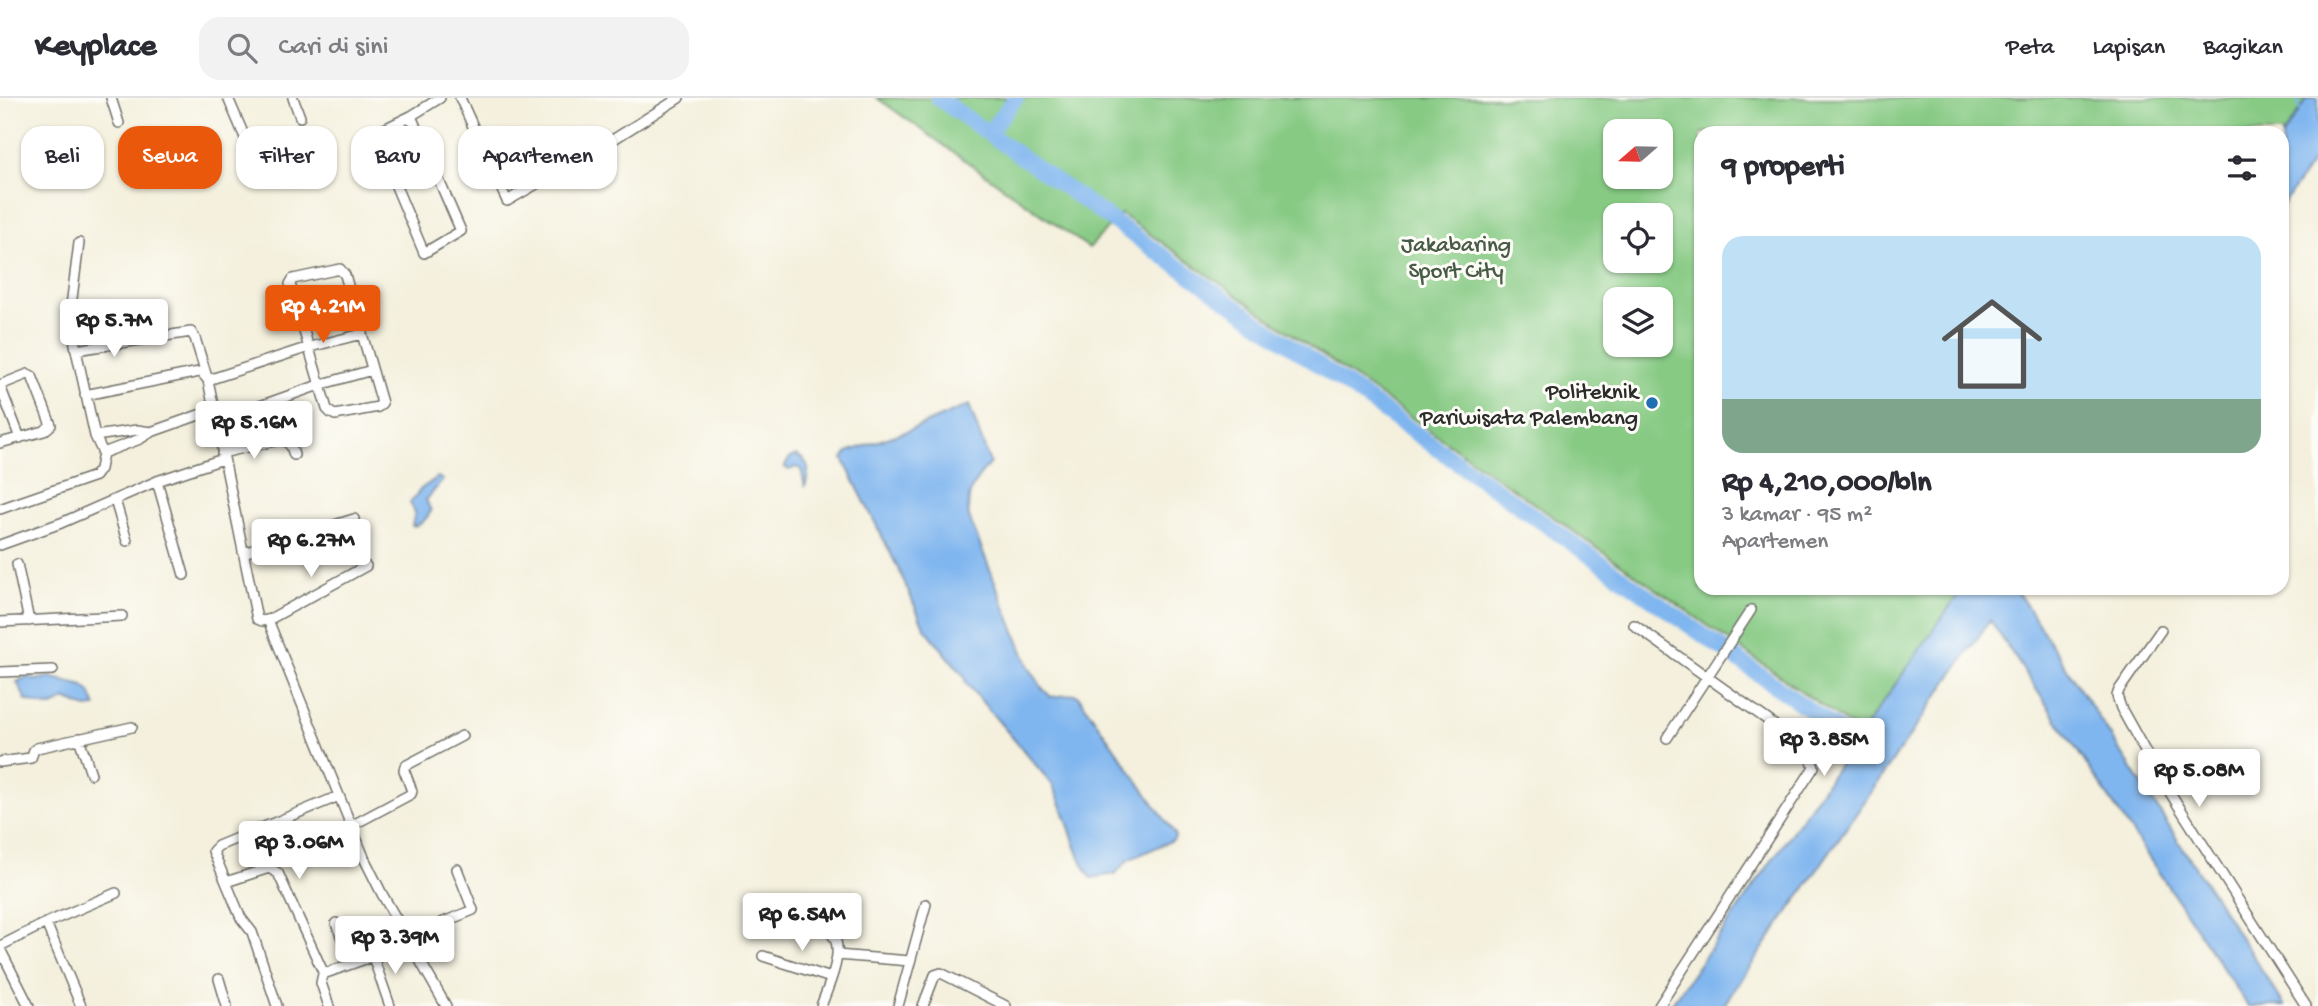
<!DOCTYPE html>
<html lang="id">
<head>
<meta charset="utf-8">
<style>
	:root { --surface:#fff; --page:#f2f2f3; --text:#2b2b33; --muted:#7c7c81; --line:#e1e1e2; --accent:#ea580c }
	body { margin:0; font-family:"Gochi Hand",sans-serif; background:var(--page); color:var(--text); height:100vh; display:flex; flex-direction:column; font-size:26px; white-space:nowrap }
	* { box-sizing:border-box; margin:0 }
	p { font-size:23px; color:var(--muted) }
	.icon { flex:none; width:38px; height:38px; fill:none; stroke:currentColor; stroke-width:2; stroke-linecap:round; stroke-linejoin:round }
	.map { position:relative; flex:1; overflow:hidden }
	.side { position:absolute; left:1694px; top:28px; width:595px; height:469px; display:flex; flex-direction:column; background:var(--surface); border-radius:21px; box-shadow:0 2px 5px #0004 }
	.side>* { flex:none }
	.hud { position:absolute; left:21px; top:28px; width:665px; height:63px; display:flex; gap:14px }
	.needle { width:46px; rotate:250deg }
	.buttons { position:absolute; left:1603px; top:21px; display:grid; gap:14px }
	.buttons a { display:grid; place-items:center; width:70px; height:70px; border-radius:14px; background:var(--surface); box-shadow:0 2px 5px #0004; font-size:35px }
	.price { position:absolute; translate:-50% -60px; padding:0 16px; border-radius:7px; background:#fff; color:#222; font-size:23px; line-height:46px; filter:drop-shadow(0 2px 4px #0008) }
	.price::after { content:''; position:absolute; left:50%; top:42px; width:21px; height:16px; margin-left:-10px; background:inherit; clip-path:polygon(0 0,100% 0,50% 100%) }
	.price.on { background:var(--accent); color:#fff }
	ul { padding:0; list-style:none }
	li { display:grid; align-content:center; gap:14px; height:371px; padding:0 28px }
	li+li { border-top:2px solid var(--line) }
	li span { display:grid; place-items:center; height:217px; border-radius:21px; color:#555 }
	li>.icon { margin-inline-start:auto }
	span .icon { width:126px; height:126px; fill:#fffc; stroke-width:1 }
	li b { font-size:30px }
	h2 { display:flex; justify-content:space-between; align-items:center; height:84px; padding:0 28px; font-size:30px }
	.chip { padding:0 24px; border-radius:21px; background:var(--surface); box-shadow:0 2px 5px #0004; font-size:24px; line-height:63px }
	.chip.on { background:var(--accent); color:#fff }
	header { display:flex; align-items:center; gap:42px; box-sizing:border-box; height:98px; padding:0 35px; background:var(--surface); border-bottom:2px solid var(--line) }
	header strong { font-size:33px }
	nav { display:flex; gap:38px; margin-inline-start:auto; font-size:24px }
	.search { width:490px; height:63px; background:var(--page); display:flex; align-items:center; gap:18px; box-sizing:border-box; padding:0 24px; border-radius:21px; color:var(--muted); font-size:26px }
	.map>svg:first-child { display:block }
	.green { fill:#87ca84; stroke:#597a58; stroke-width:2; fill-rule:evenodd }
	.water { fill:#80b6ef; stroke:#56708d; stroke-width:2 }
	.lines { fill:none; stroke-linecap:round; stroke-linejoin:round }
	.stream { stroke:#80b6ef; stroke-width:2.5 }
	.river { stroke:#80b6ef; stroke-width:16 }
	.minor-casing { stroke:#717069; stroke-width:12 }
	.minor { stroke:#fff; stroke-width:9 }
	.poi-dot { fill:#1f6fb2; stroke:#fdfcf7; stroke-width:2.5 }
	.labels { text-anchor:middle; stroke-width:6; stroke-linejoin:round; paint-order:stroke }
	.park-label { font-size:23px; fill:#475b46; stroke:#fdfcf7 }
	.poi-label { font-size:23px; fill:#2b2b2b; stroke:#fdfcf7; text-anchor:end }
</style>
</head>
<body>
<header>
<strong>Keyplace</strong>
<div class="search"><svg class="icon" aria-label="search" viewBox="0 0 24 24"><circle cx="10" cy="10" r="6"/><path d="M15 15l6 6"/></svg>Cari di sini</div>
<nav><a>Peta</a><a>Lapisan</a><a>Bagikan</a></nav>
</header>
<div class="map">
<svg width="2318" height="908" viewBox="0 0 2318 908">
	<rect width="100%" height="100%" fill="#fdfcf7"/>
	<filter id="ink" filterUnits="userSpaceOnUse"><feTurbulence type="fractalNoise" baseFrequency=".0143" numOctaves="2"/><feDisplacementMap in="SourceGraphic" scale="14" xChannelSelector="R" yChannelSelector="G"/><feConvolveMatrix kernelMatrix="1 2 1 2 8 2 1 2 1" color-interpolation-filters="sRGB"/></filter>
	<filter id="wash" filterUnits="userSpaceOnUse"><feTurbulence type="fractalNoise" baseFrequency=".00686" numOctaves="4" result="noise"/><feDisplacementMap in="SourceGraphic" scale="28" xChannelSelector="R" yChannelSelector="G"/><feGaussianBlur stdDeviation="1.57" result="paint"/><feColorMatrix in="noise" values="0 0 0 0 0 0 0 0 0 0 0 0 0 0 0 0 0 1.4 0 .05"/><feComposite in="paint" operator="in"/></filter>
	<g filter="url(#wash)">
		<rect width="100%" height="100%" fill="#f4f0dd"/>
		<path class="green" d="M877 0H2308L2282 39V35H1701V490H1963L1861 635 1121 116 1089 150ZM1615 33H1661V79H1615ZM1615 117H1661V163H1615ZM1615 201H1661V247H1615Z"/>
		<path class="water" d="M2308 0H2318V56L2282 108V39Z
			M969 307 990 365C975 382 965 395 969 419L1029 569 1043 591 1051 599 1075 596 1079 599 1175 736V739L1173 742 1128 762 1115 776 1091 780C1072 751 1068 716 1052 686L966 585 964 578 924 529 899 472 843 361 847 354 910 332Z
			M796 357C812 364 809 375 805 389L801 371 796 369 789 372 784 369 790 360Z
			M438 379 443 382 426 402 431 413C427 420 421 428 412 428L415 414 410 405 421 391Z
			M1963 490H2015L2285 908H2248L1990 522 1723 908H1670Z
			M29 578 35 582 50 579 83 588 90 594 96 609 86 610 65 601C50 613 43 607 26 602L17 584Z"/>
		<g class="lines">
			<path class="stream" d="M2297 0 2301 12"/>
			<path class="river" d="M938 0 1854 643
				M988 35 1016 0"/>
		</g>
	</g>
	<g filter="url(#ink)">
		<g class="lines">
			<g class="minor-casing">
				<path id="minor" d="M111 0 119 25
					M228 0 246 42
					M293 0 300 19
					M460 0 507 103 614 41 679 0
					M411 18 461 133 424 155 374 36Z
					M411 18 440 0
					M340 171 345 177 382 305 378 309 335 317 331 315 327 311 290 186 293 181Z
					M298 215 352 204
					M76 252 70 216 79 145
					M0 287 28 276 32 278 51 327 44 333 0 345
					M0 288 20 340
					M85 297 199 274 202 275 208 282 257 521 262 523 270 521 366 468
					M215 324 319 287 372 272
					M95 338 137 332 151 334
					M103 355 95 338 76 252 191 234 195 240 208 282 306 250 362 236
					M222 355 283 341 291 348 294 357
					M157 383 184 477
					M115 402 127 443
					M0 411 95 378 100 371 103 355 140 341 151 334 213 312
					M0 447 61 425 157 383 223 361
					M243 455 354 421
					M17 466 29 523
					M268 522 365 762 382 796 446 908
					M0 524 122 518
					M1634 527 1769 623 1810 656 1814 669 1659 908
					M2161 532 2119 592 2117 598 2121 610 2155 671 2306 908
					M0 574 53 572
					M79 640 91 676
					M1667 640 1751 512
					M0 664 31 660 34 652 37 650 132 629
					M351 728 411 696 412 693 404 672 405 668 462 638
					M226 784 269 770 278 775 324 876
					M46 825 81 908
					M336 825 352 866
					M407 839 473 812 457 771
					M0 848 46 825 116 795
					M0 851 29 908
					M837 857 910 863
					M763 858 831 880
					M373 859 390 908
					M219 881 227 908
					M277 908 252 834 241 820 213 753 218 748 339 698
					M329 908 321 885 323 876 410 845
					M821 908C827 892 843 857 835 841 833 836 828 833 824 829
					M898 908 926 806
					M923 908 935 877 941 875 1006 908"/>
			</g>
			<use href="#minor" class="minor"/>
		</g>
	</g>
	<circle class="poi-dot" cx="1652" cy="305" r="7"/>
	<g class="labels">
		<g class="park-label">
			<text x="1456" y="153">Jakabaring<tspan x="1456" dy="26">Sport City</tspan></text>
		</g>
		<g class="poi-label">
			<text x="1638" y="300">Politeknik<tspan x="1638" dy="26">Pariwisata Palembang</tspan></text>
		</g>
	</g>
</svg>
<div class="buttons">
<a><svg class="needle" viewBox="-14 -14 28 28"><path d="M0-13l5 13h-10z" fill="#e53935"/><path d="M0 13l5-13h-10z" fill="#7c7c81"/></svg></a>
<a><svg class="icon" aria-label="locate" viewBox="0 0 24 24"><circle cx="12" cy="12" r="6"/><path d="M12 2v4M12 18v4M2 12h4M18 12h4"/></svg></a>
<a><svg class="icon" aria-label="layers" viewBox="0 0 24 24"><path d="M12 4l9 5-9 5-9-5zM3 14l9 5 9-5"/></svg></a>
</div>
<b class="price on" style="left:323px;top:247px">Rp 4.21M</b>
<b class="price" style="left:114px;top:261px">Rp 5.7M</b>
<b class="price" style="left:254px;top:363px">Rp 5.16M</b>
<b class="price" style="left:311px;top:481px">Rp 6.27M</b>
<b class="price" style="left:1824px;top:680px">Rp 3.85M</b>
<b class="price" style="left:2199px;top:711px">Rp 5.08M</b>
<b class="price" style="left:299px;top:783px">Rp 3.06M</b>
<b class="price" style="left:802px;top:855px">Rp 6.54M</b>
<b class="price" style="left:395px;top:878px">Rp 3.39M</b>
<div class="hud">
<a class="chip">Beli</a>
<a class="chip on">Sewa</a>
<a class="chip">Filter</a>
<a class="chip">Baru</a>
<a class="chip">Apartemen</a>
</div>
<section class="side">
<h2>9 properti<svg class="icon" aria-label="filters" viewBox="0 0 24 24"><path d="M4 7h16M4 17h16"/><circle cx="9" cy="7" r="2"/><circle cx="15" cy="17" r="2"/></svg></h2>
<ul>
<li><span style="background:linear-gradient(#bfe0f5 75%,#7fa58c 0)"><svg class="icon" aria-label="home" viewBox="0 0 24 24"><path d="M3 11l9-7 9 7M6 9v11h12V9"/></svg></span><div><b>Rp 4,210,000/bln</b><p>3 kamar · 95 m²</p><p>Apartemen</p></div></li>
</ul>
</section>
</div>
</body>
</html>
